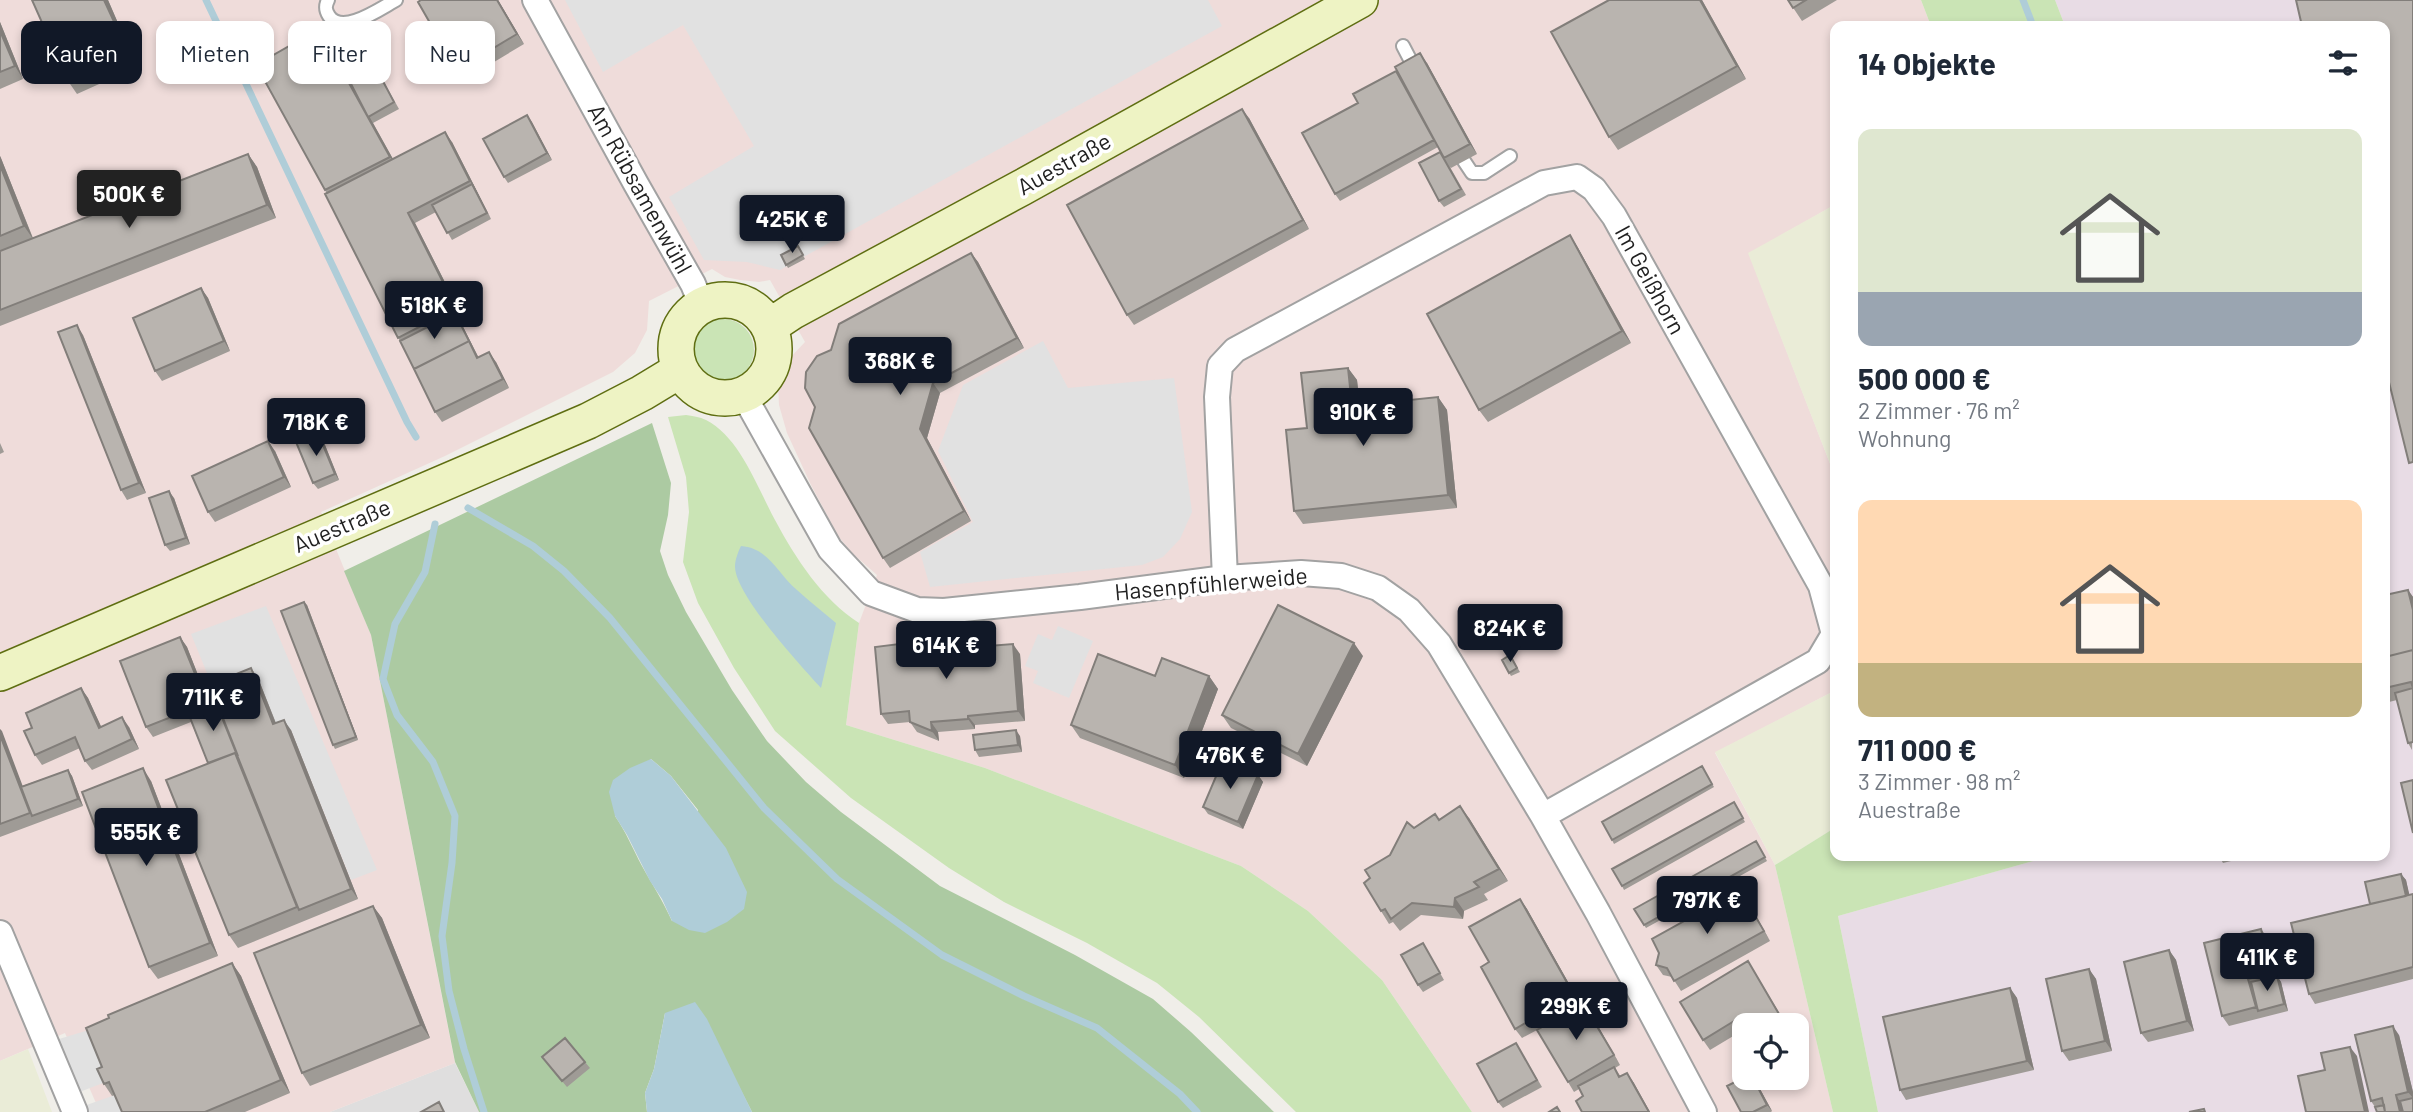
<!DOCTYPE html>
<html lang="de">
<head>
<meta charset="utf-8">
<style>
	:root { --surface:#fff; --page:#f2f2f3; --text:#1f2937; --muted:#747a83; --accent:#111827 }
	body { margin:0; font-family:Barlow,sans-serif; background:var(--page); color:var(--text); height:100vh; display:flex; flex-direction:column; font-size:26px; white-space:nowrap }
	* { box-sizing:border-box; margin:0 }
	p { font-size:23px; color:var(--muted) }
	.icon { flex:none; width:38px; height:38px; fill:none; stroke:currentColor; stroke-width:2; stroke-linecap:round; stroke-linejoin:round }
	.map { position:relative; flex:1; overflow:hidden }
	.details { position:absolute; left:1830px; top:21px; width:560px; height:840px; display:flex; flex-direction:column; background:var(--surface); border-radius:14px; box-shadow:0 4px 10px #0003 }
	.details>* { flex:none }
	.top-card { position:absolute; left:21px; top:21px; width:665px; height:63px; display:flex; gap:14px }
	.buttons { position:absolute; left:1732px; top:1013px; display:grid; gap:14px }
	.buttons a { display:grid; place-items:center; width:77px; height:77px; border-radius:14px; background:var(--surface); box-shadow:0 4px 10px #0003; font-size:35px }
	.price { position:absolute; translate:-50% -60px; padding:0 16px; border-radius:7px; background:var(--accent); color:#fff; font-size:23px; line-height:46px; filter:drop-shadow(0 2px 4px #0008) }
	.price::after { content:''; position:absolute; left:50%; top:42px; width:21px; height:16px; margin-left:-10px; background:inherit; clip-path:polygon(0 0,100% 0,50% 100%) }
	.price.current { background:#222; color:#fff }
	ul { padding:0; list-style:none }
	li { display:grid; align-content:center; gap:14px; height:371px; padding:0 28px }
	li span { display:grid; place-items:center; height:217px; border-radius:14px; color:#555 }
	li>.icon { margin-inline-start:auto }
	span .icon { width:126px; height:126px; fill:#fffc; stroke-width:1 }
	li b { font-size:30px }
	h2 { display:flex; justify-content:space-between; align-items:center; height:84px; padding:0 28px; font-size:30px }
	.tag { padding:0 24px; border-radius:14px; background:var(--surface); box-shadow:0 4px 10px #0003; font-size:24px; line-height:63px }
	.tag.current { background:var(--accent); color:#fff }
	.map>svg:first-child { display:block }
	.residential { fill:#dfdede }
	.commercial { fill:#efdcda; fill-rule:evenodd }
	.industrial { fill:#e8dce5 }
	.farmland { fill:#eaecd7 }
	.grass { fill:#cae4b5 }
	.forest { fill:#accaa2; fill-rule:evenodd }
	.parking { fill:#e1e1e1 }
	.water { fill:#afcdd8 }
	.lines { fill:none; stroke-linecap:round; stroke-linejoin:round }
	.stream { stroke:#afcdd8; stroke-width:7 }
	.lane-casing { stroke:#a2a2a2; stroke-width:16 }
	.street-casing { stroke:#a2a2a2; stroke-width:28 }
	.secondary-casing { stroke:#5f6e12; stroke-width:38 }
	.lane { stroke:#fff; stroke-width:12 }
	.street { stroke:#fff; stroke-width:24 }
	.secondary { stroke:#eef3c4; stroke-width:35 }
	.wall { fill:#9f9b96 }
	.shaded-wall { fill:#827e7a }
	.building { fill:#b9b4af; stroke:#827e7a; stroke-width:2 }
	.labels { text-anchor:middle; stroke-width:7; stroke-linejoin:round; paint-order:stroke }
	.street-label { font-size:23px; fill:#212121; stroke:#fff }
</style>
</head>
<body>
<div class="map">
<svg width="2413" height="1112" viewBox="0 0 2413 1112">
	<rect width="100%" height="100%" fill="#f0eee9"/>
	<path class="residential" d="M455 1063 479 1112H330Z"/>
	<path class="commercial" d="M0 0H1921L1931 26H1836V204L1749 254 1836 479V690L1715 753 1775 865 1833 1112H1472L1382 980 1308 911 1241 866 985 768 846 725 859 623 877 575 852 553 838 536 811 485 787 433 779 405 778 384 787 361 805 342 770 280 759 282 740 280 725 277 712 269 649 301 647 330 635 353 613 372 445 456 321 512 371 635 455 1063 330 1112H100L65 1033 0 1061ZM1745 1026H1797V1078H1745Z"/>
	<path class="industrial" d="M2055 0H2413V1112H1878L1838 916 2051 856H2385V26H2065Z"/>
	<path class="farmland" d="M1836 204V479L1748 253Z
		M1836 690V827L1775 865 1715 752Z
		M28 1049 52 1112H0V1061Z"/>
	<path class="grass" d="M1921 0H2055L2065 26H1931Z
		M692 350a31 31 0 1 1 62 0a31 31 0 1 1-62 0Z
		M686 415C692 416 700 417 706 420 740 437 758 489 775 520 796 559 822 599 859 623L846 725 985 768 1241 866 1308 911 1382 980 1472 1112H1296L1199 1017 1157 983 1087 943 1004 902 949 868 851 798 775 731 734 668 698 603 683 562 689 512 686 477 668 417Z
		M1836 827V856H2051L1838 916 1878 1112H1833L1775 865Z"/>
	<path class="forest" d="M652 423 671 483 668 515 660 551 668 575 686 612 732 690 767 741 806 782 841 812 940 886 1075 955 1153 999 1191 1032 1274 1112H752L726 1061 665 1013 654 1069 645 1093 647 1112H479L455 1062 371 635 344 571ZM651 759 671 776 698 810 672 921C663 901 652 884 642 866 633 849 626 832 615 816Z"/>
	<path class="parking" d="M565 0H1208L1222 26 780 270 747 262 704 260 669 197 754 146 683 25 603 72Z
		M1043 341 1068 388 1174 378 1192 512 1180 539 1163 557 1142 565 930 587 920 552 973 522 938 451 963 385Z
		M266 606 377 870 351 880 291 730 216 695 191 634Z
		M1058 626 1093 641 1069 698 1033 683 1038 671 1025 666 1038 634 1052 640Z
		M92 1029 111 1080 69 1096 46 1043Z
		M118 1094 126 1112H80L78 1108Z"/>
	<path class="water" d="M741 546C769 548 777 573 797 590 809 601 823 612 836 623L821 688C801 666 736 596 735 567 735 560 738 552 741 546Z
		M651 759 671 776 726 848 747 892 744 909 727 922 705 933 689 930 672 921 662 899 650 881 627 835 615 816 609 792 613 780 630 768Z
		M695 1002 707 1019 752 1112H647L645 1093 654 1069 665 1013Z"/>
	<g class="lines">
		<path class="stream" d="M206 0 407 422 416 437
			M2023 0 2033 26
			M468 508 533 546 564 571 610 618 764 808 837 879 942 955 1024 996 1097 1028 1180 1094 1197 1112
			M435 524 425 572 395 624 383 679 397 715 433 762 455 816 452 863 442 936 449 991 464 1049 484 1112"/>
		<g class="lane-casing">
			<path id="lane" d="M328 0C325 6 325 10 329 16 342 36 381 8 396 0
				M1403 46 1415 69
				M1464 161 1472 173H1484L1510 156"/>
		</g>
		<g class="street-casing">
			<path id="street" d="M535 0 636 184 693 284 702 306
				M743 394 830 549 871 593 917 610 944 611 1080 597 1225 578 1301 573 1341 576 1378 588 1409 610 1439 644 1543 816 1598 913 1704 1112
				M1225 578 1217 397 1220 366 1235 350 1544 183 1577 177 1594 189 1614 216 1821 586 1834 634 1818 661 1543 816
				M0 933 75 1112"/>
		</g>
		<g class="secondary-casing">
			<path id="secondary" d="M676 349a49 49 0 1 1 98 0a49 49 0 1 1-98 0Z
				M769 327 793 311 1021 188 1360 0
				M0 673 588 421 642 393 680 370"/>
		</g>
		<use href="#lane" class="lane"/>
		<use href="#street" class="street"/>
		<use href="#secondary" class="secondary"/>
	</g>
	<path class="wall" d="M32 0H108L137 67 77 94 68 81Z
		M498 0 524 44 464 80 457 70Z
		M1609 0H1702L1746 79 1618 150 1609 137Z
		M1788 0H1837L1802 21Z
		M0 22 23 79 0 89Z
		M319 29 328 42 351 84 381 77 399 109 373 123 393 159 452 142 491 219 452 240 436 212 415 223 463 318 459 320 478 357 496 362 509 388 442 422 435 412 325 190Z
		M1427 63 1477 154 1451 168 1450 167 1466 195 1444 207 1439 201 1440 152 1438 147 1340 201 1335 194 1358 103Z
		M527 115 552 160 508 183 504 177Z
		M1249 118 1309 229 1134 325 1127 315Z
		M248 154 257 167 276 218 0 326V156L33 238Z
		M1570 235 1578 248 1631 343 1488 422 1479 410Z
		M798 246 805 259 788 268 781 255Z
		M971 253 978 262 1024 348 940 393 927 438 971 521 890 568 883 558 815 407 831 350Z
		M201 288 208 298 230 351 162 381 155 371Z
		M83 335 146 493 127 500 121 490Z
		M1348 368 1357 380 1360 405 1438 397 1447 410 1457 508 1303 524 1294 511 1307 428Z
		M318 433 323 440 339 480 318 489 313 483Z
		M0 443 4 452 0 454Z
		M275 451 291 487 215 522 208 512Z
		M174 498 190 544 170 551 165 545Z
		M2408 590 2413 597 2412 750 2408 743 2397 700 2385 703V595Z
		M304 602 307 605 358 740 335 749 333 745Z
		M180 637 187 647 210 706 216 703 258 678 276 723 291 730 358 899 238 948 229 935 208 763 191 722 153 737 146 727Z
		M923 641 928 648 962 643 966 648 1020 654 1025 721 975 725V729L938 732 939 741 917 732 910 722 888 724 881 714Z
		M1510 655 1520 672 1511 676 1502 660Z
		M1363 656 1307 766 1231 728 1222 715Z
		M1155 676H1209L1218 689 1184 778 1080 738 1071 725Z
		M81 688 88 698 101 727H129L139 749 92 770 85 761 80 748 42 765 35 755 32 728Z
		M0 729 22 786 68 770 72 776 83 806 0 837Z
		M1020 736 1022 752 979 757 975 750Z
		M1702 766 1714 787 1614 844 1612 840Z
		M1258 775 1263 782 1243 829 1208 814 1203 807Z
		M151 781 218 956 158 979 149 967Z
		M1734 802 1745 822 1624 890 1622 886Z
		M1469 818 1508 881 1484 894 1488 900 1464 911 1463 919 1421 915 1400 931 1393 922 1389 924 1381 911 1370 878 1414 828 1439 820Z
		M1758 844 1767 861 1646 928 1634 909Z
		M2219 856H2251L2223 863Z
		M2401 874 2406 880 2409 895 2413 894V979L2315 1004 2309 994 2370 904Z
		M1740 890 1747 900 1770 941 1681 991 1672 977 1663 975 1656 965Z
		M1520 899 1527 909 1580 1004 1583 1003 1590 1012 1620 1065 1615 1068 1621 1077 1634 1083 1583 1096 1579 1089 1574 1092 1568 1082 1537 1030 1522 1038 1515 1029 1489 962Z
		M373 906 382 918 430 1038 310 1086 302 1073Z
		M2268 939 2271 954 2265 956 2270 977 2277 976 2281 982 2288 1011 2229 1026 2222 1016 2204 943Z
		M1427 950 1444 980 1423 992 1418 985Z
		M2169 950 2176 960 2194 1031 2148 1042 2141 1033Z
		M232 963 241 976 290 1093 245 1112H122L115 1095 112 1096 104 1084 102 1067Z
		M2089 969 2096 979 2112 1051 2069 1061 2062 1051Z
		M1754 971 1745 1029 1710 1050 1703 1040Z
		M2010 988 2017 998 2034 1070 1906 1100 1900 1090Z
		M2399 1035 2413 1092V1112L2375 1107 2371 1101Z
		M1516 1043 1542 1087 1503 1108 1498 1102Z
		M542 1057 585 1062 590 1068 567 1087Z
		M1754 1078 1772 1111 1771 1112H1741Z"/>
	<path class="shaded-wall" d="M104 0H108L137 67 129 54Z
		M497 0H498L524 44 517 34Z
		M1700 0H1702L1746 79 1737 66Z
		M0 22 23 79 15 66 0 31Z
		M319 29 328 42 399 170 390 157Z
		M1420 53 1427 63 1477 154 1470 144Z
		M1242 109 1249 118 1309 229 1303 220Z
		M527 115 532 122 552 160 547 153Z
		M445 132 452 142 491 219 470 181Z
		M248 154 257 167 276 218 267 205Z
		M0 156 1 158 33 239 24 226 0 165Z
		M408 213 415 223 463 318 456 308Z
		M1570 235 1578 248 1631 343 1622 331Z
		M971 253 978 262 1024 348 1017 338Z
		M201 288 208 298 230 351 224 341Z
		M455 313 459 319 484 368 477 358Z
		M77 325 83 335 146 493 139 483Z
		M489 352 496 362 509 388 503 379Z
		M1348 368 1357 380 1361 418 1352 406Z
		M933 383 940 393 927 438 971 521 964 511 920 429Z
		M1438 397 1447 410 1457 508 1448 495Z
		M318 433 323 440 339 480 335 474Z
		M268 441 275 451 291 487 284 477Z
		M169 491 174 498 190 544 186 538Z
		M2408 590 2413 597V610Z
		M304 602 307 605 358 740 356 737Z
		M180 637 187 647 213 713 207 703Z
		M1354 643 1363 656 1307 766 1298 754Z
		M1013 644 1020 654 1025 721 1018 711Z
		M251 668 258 678 280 734 273 724Z
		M1209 676 1218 689 1184 778 1175 765Z
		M81 688 88 698 106 737 99 728Z
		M968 716 975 725V729L968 719Z
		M122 717 129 727 139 749 132 739Z
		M284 720 291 730 358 899 351 889Z
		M931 722 938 732 939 741 932 731Z
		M0 729 2 731 34 816H32L30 813 0 735Z
		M1016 730 1020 736 1022 752 1018 745Z
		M143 768 151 781 218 956 210 943Z
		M68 770 72 776 83 806 78 799Z
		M1258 775 1263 782 1243 829 1238 822Z
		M1460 806 1469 818 1508 881 1499 869Z
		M2401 874 2406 880 2412 906 2407 899Z
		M1740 890 1747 900 1770 941 1764 931Z
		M1455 898 1464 911 1463 919 1454 907Z
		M1520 899 1527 909 1581 1005 1574 995Z
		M373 906 382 918 430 1038 421 1025Z
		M2261 929 2268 939 2271 954 2265 945Z
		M2258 946 2265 956 2272 985 2265 975Z
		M2169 950 2176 960 2194 1031 2187 1021Z
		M1748 961 1787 1026H1786Z
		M232 963 241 976 290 1093 281 1080Z
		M2089 969 2096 979 2112 1051 2105 1041Z
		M2277 976 2281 982 2288 1011 2284 1004Z
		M2010 988 2017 998 2034 1070 2027 1061Z
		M1583 1003 1590 1012 1620 1065 1614 1055Z
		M2393 1026 2399 1035 2413 1092V1098L2408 1092Z
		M2350 1047 2357 1056 2369 1112H2365Z
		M1627 1073 1634 1083 1650 1112H1649Z
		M1753 1078H1754L1772 1111 1767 1105Z
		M2396 1095 2402 1105 2404 1112H2400Z"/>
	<path class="building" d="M32 0H104L129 54 68 81Z
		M421 0H497L517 34 457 70 418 2Z
		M1609 0H1700L1737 66 1609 137 1551 32Z
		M1788 0H1806L1793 8Z
		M2296 0H2413V462L2409 463 2385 366V26H2302Z
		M319 29 390 157 325 190 256 65Z
		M0 31 15 66 0 72Z
		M1420 53 1470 144 1444 158 1395 67Z
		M377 70 394 102 368 117 351 84Z
		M1396 71 1434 140 1335 194 1302 133 1358 103 1353 94Z
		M1242 109 1303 220 1127 315 1067 205Z
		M527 115 547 153 504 177 483 139Z
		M445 132 470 181 408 213 456 308 398 338 325 194Z
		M1440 152 1461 189 1439 201 1419 163Z
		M248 154 267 205 0 310V251Z
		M0 165 24 226 0 236Z
		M472 184 487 213 447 233 432 205Z
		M1570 235 1622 331 1479 410 1427 314Z
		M798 246 803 255 786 265 781 255Z
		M971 253 1017 338 933 383 920 429 964 511 883 558 809 428 815 407 805 388 806 372 817 356 831 350 839 324Z
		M201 288 224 341 155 371 133 318Z
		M455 313 471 345 469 341 414 369 400 341Z
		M77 325 139 483 121 490 58 332Z
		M469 341 477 358 489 352 503 379 435 412 414 369Z
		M1348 368 1352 406 1438 397 1448 495 1294 511 1286 430 1307 428 1301 373Z
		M318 433 335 474 313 483 296 442Z
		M268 441 284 477 208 512 192 476Z
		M169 491 186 538 165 545 149 498Z
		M2408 590 2413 610V650L2385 657V595Z
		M304 602 356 737 333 745 281 611Z
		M1278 605 1354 643 1298 754 1222 715Z
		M180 637 207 703 146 727 120 661Z
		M923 641 924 648 962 643 963 648 1013 644 1018 711 968 716V719L931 722 932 731 910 722 909 711 881 714 875 647Z
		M2413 650V688L2411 682 2385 688V657Z
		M1098 654 1155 676 1162 658 1209 676 1175 765 1071 725Z
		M1510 655 1517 668 1509 673 1502 660Z
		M251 668 273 724 284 720 351 889 299 910 209 685Z
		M81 688 99 728 122 717 132 739 85 761 75 737 35 755 24 731 32 728 26 713Z
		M2413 688V742L2408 743 2395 693Z
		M217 703 238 756 235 753 208 763 189 715Z
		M1016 730 1018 745 975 750 973 735Z
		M0 735 30 813 0 824Z
		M235 753 297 907 229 935 166 780Z
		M1223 760 1258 775 1238 822 1203 807Z
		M1702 766 1712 784 1612 840 1602 822Z
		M143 768 210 943 149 967 82 792Z
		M68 770 78 799 32 816 21 787Z
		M2413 780V833L2401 783Z
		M1734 802 1743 818 1622 886 1612 869Z
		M1460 806 1499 869 1474 882 1479 887 1455 898 1454 907 1412 903 1391 919 1385 909 1381 911 1364 883 1370 878 1365 870 1390 855 1407 822 1414 828 1435 814 1439 820Z
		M1756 841 1765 857 1644 925 1634 909Z
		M2401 874 2406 896 2370 904 2365 882Z
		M1740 890 1764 931 1674 981 1667 968 1656 965 1659 953 1652 939Z
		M2413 894V967L2309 994 2291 923Z
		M1520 899 1574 995 1515 1029 1481 967 1489 962 1469 927Z
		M373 906 421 1025 302 1073 254 953Z
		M2261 929 2265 945 2258 946 2265 975 2248 979 2256 1007 2222 1016 2204 943Z
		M1423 943 1440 973 1418 985 1401 955Z
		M2169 950 2187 1021 2141 1033 2124 962Z
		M1748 961 1786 1026H1745V1027L1739 1018 1703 1040 1680 1002Z
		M232 963 281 1080 205 1112H122L109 1082 104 1084 97 1069 102 1067 86 1028 109 1018 108 1015Z
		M2089 969 2105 1041 2062 1051 2046 979Z
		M2277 976 2284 1004 2258 1011 2251 982Z
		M2010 988 2027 1061 1900 1090 1883 1017Z
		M1583 1003 1614 1055 1568 1082 1537 1030Z
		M2393 1026 2408 1092 2396 1095 2400 1112H2385L2382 1098 2371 1101 2355 1035Z
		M565 1038 585 1062 562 1081 542 1057Z
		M1516 1043 1537 1080 1498 1102 1477 1064Z
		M2350 1047 2365 1112H2306L2298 1076 2325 1070 2321 1053Z
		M1614 1067 1619 1077 1627 1073 1649 1112H1582L1576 1101 1583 1096 1578 1086Z
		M1745 1077V1078H1753L1767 1105 1753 1112H1741L1727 1086Z
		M2413 1098V1112H2403L2400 1101Z
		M439 1102 444 1112H421Z
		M2384 1105 2385 1112H2377L2375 1107Z
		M1557 1107 1560 1112H1549Z
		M2204 1109 2205 1112H2189Z"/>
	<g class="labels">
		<g class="street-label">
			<text transform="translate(1064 164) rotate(-29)" y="8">Auestraße</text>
			<text transform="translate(640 189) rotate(61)" y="8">Am Rübsamenwühl</text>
			<text transform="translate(1650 280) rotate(61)" y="8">Im Geißhorn</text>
			<text transform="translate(342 526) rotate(-23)" y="8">Auestraße</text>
			<text transform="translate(1211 584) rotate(-5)" y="8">Hasenpfühlerweide</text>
		</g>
	</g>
</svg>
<div class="buttons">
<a><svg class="icon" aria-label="locate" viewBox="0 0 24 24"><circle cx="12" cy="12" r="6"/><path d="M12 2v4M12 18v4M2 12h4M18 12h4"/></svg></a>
</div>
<b class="price current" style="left:129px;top:230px">500K €</b>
<b class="price" style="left:792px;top:255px">425K €</b>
<b class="price" style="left:434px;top:341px">518K €</b>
<b class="price" style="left:900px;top:397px">368K €</b>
<b class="price" style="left:1363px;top:448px">910K €</b>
<b class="price" style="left:316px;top:458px">718K €</b>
<b class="price" style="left:1510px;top:664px">824K €</b>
<b class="price" style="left:946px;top:681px">614K €</b>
<b class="price" style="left:213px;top:733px">711K €</b>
<b class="price" style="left:1230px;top:791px">476K €</b>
<b class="price" style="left:146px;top:868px">555K €</b>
<b class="price" style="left:1707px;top:936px">797K €</b>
<b class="price" style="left:2267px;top:993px">411K €</b>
<b class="price" style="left:1576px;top:1042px">299K €</b>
<div class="top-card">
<a class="tag current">Kaufen</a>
<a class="tag">Mieten</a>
<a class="tag">Filter</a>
<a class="tag">Neu</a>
</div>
<section class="details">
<h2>14 Objekte<svg class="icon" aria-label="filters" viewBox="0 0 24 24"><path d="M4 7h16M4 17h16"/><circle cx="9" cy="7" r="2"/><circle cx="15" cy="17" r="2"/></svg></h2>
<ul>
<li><span style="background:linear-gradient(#dfe7d0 75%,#9aa5b1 0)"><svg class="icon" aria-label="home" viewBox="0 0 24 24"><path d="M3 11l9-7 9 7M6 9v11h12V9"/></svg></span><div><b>500 000 €</b><p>2 Zimmer · 76 m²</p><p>Wohnung</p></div></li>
<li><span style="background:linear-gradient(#ffd9b3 75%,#c2b280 0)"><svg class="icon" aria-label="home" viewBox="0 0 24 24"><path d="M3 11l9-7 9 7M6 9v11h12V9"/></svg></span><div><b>711 000 €</b><p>3 Zimmer · 98 m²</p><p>Auestraße</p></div></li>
</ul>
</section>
</div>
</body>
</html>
